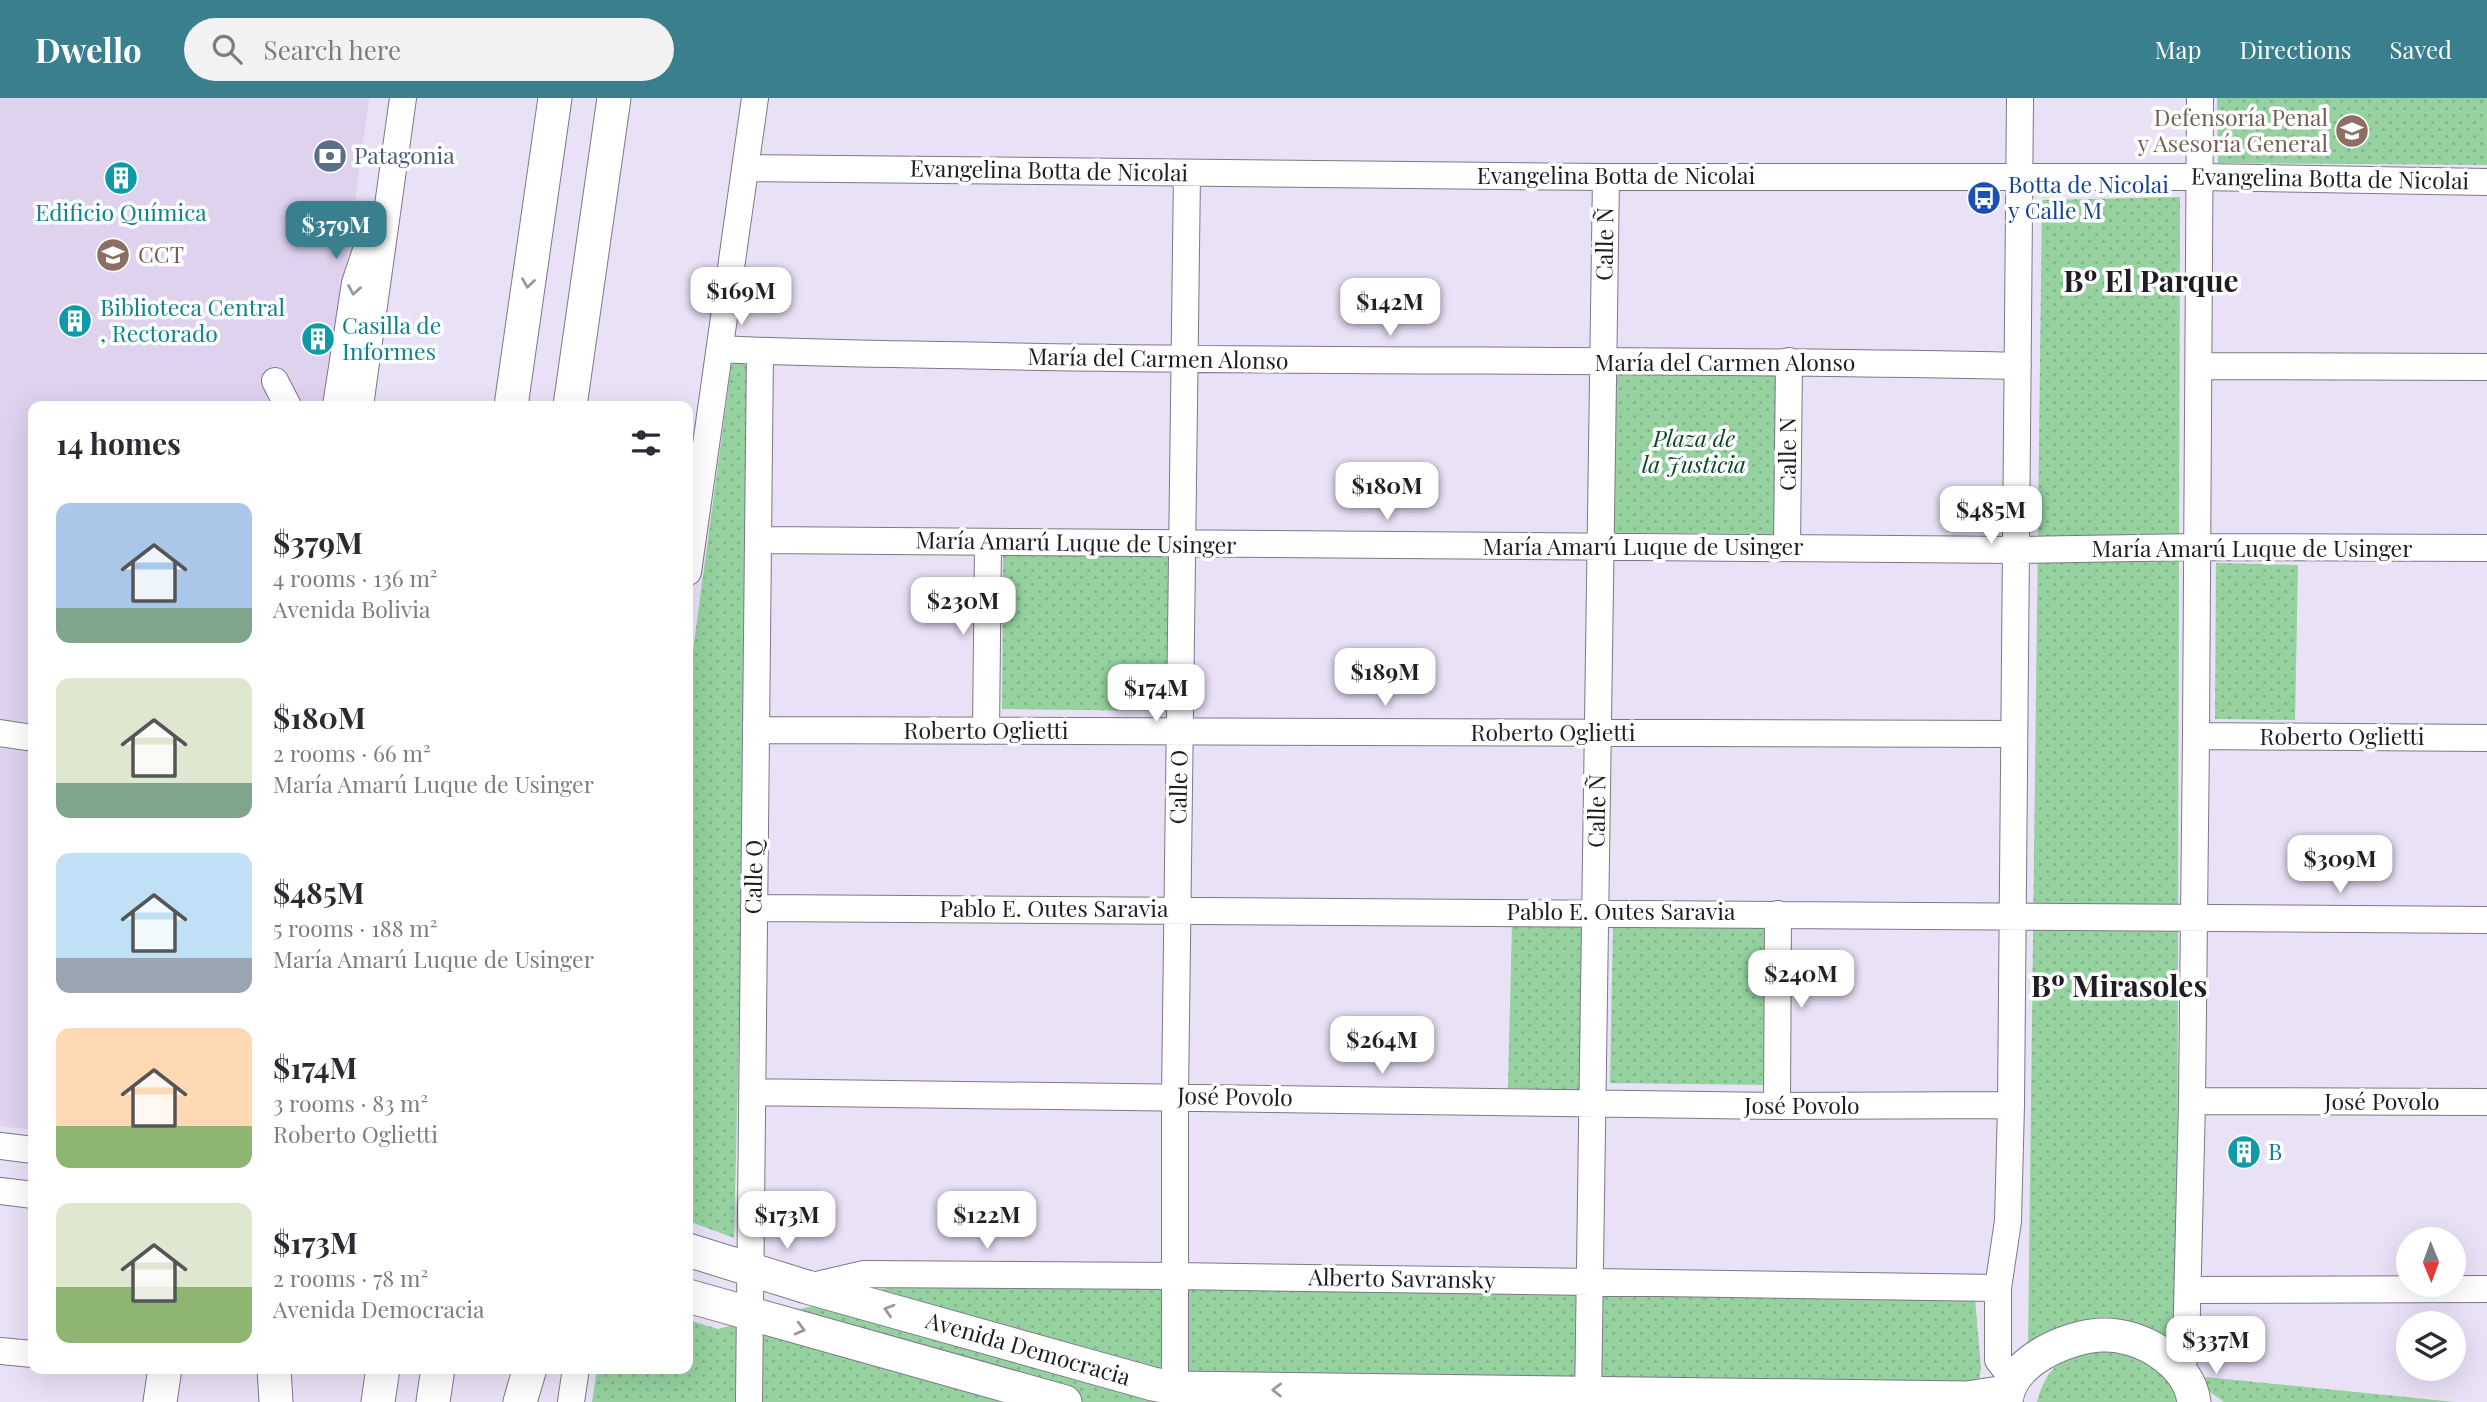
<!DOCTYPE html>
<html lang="en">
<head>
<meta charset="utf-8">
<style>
	:root { --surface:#fff; --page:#f2f2f3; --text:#2b2b33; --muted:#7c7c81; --accent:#3a7f8d }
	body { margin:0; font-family:"Playfair Display",serif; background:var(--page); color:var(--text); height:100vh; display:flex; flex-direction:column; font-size:26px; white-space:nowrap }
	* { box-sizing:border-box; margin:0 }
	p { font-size:23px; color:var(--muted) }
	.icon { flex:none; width:38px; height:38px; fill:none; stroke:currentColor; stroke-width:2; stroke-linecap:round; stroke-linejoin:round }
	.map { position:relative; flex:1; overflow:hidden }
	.panel { position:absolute; left:28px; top:303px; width:665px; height:973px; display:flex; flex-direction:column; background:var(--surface); border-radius:14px; box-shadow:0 7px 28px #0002 }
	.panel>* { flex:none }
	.needle { width:46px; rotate:179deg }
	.buttons { position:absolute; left:2396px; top:1129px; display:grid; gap:14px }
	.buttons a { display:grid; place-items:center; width:70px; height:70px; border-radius:50%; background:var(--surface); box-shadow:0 7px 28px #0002; font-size:35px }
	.price { position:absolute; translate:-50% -60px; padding:0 16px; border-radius:14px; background:#fff; color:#222; font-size:23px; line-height:46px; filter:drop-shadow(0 2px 4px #0008) }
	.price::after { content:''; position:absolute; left:50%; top:42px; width:21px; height:16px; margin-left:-10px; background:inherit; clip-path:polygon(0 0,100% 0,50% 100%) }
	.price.selected { background:var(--accent); color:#fff }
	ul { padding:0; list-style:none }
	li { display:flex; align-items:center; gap:21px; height:175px; padding:0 28px }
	li span { display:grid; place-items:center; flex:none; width:196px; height:140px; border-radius:14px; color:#555 }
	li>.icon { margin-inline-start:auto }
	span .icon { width:84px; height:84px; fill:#fffc; stroke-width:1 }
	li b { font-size:30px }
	h2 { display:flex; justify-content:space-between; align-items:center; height:84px; padding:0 28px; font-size:30px }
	header { display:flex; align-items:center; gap:42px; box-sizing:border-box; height:98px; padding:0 35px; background:var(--accent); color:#fff }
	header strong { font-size:33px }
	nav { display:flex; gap:38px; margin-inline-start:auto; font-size:24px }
	.search { width:490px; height:63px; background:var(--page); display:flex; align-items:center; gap:18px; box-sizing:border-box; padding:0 24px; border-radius:38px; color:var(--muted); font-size:26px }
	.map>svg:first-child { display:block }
	.built { fill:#ded2ef }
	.green { fill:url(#green-dots) }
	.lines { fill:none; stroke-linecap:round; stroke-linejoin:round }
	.minor-casing { stroke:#7e7789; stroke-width:28 }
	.major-casing { stroke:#7e7789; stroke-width:35 }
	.minor { stroke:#fff; stroke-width:26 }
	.major { stroke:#fff; stroke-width:33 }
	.oneway { stroke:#9a999c }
	.labels { text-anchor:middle; stroke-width:7; stroke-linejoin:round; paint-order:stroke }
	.education-label { font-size:23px; fill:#785e54; stroke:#fff; text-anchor:end }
	.service-label { font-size:23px; fill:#4e5e75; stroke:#fff; text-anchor:start }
	.street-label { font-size:23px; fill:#1f1c23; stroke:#fff }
	.transit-label { font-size:23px; fill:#164399; stroke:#fff; text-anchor:start }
	.culture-label { font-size:23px; fill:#0d838f; stroke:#fff; text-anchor:start }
	.park-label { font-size:23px; font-style:italic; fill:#084a1f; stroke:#fff }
	.district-label { font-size:30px; font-weight:bold; fill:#1f1c23; stroke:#fff }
</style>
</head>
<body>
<header>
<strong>Dwello</strong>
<div class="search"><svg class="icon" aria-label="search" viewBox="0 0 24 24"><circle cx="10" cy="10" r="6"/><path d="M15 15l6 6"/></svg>Search here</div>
<nav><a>Map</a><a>Directions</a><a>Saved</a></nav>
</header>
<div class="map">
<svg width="2487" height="1304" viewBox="0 0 2487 1304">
	<defs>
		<pattern id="green-dots" width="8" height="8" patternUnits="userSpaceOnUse" patternTransform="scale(1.75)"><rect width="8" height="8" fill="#95d2a0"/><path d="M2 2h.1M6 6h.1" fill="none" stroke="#80b48a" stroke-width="1.8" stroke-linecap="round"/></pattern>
	</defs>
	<rect width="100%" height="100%" fill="#e9e1f6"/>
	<path class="built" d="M0 0H369L327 308H33V1032L0 1028Z"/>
	<path class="green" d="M2217 0H2487V67L2218 65Z
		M2180 99 2177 1244C2158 1235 2126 1219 2104 1219 2078 1219 2049 1236 2028 1248L2042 102Z
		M733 255 755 257 734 1140 688 1123V590Z
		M1613 271 1776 273 1774 436 1613 435Z
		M1003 453 1173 454 1172 613 1002 611Z
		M2216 465 2298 467 2295 622 2215 621Z
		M1512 825 1585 827 1581 993 1508 990Z
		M1613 826 1770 828 1766 987 1610 985Z
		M895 1188 1975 1201 1981 1270 1976 1304H592L597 1271 688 1270V1222L718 1231Z
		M2097 1245 2161 1268 2179 1304H2037C2048 1264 2063 1263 2097 1245Z
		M2205 1279 2455 1304H2224L2207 1292Z"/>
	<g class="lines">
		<g class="minor-casing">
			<path id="minor" d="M745 70 1606 79H2200L2487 84
				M721 251C812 256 903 256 994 258 1336 265 1677 260 2018 268
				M2199 268 2487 269
				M275 283 288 308
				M336 308 355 185 374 128
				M360 308 403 0
				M758 442 2015 452 2197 449 2487 450
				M1787 449 1789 263
				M688 474 755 0
				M756 632 2014 636
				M986 633 988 445
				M0 635 33 640
				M2196 638 2487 640
				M754 810 2487 822
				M752 994 1777 1008 2011 1007
				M2192 1003 2487 1004
				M1777 1008 1778 816
				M0 1048 33 1052
				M0 1093 33 1097
				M808 1189 864 1176 1175 1178 1998 1190
				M2188 1192 2487 1191
				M0 1253 33 1256
				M2181 1273 2186 1253 2192 1003 2196 638 2200 0
				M2013 1281 1998 1262V1190L2008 1123 2011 1007 2020 0
				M571 1304 576 1270
				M749 1304 760 253
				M1175 1304V998L1187 75
				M1588 1304 1606 79"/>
		</g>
		<g class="major-casing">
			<path id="major" d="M511 308 555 0
				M570 308 614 0
				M688 1152 807 1189 1153 1286 1175 1290 1967 1300 2006 1294
				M688 1198 1065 1304
				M274 1270 276 1304
				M160 1304 165 1270
				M378 1304 383 1270
				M433 1304 438 1270
				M520 1304 530 1270
				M2006 1304C2009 1264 2065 1239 2101 1237 2140 1235 2189 1264 2194 1304"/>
		</g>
		<use href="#minor" class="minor"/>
		<use href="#major" class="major"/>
	</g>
	<defs><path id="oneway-chevron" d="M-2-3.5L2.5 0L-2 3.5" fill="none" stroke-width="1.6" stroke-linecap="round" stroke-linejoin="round" transform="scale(1.75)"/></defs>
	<g class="oneway">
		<use href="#oneway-chevron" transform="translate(528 185) rotate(98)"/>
		<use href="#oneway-chevron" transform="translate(354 192) rotate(100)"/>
		<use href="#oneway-chevron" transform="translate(889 1212) rotate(-164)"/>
		<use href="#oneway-chevron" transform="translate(800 1231) rotate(15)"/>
		<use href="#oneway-chevron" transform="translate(1277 1292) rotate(-179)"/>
	</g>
	<defs>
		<g id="school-disc" transform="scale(1.75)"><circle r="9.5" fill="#8d6e63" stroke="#fff"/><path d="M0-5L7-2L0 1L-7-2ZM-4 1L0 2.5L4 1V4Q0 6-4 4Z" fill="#fff"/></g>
		<g id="bank-disc" transform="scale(1.75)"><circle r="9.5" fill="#5c6f8a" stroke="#fff"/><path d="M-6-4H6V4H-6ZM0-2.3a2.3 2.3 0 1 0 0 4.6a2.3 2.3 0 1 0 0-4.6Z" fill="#fff"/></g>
		<g id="building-disc" transform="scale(1.75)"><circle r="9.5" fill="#0f9aa8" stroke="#fff"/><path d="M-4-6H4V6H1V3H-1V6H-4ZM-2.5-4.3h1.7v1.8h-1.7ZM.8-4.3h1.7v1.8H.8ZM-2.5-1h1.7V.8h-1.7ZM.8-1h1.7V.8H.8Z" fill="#fff"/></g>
		<g id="bus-disc" transform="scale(1.75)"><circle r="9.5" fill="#1a4fb4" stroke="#fff"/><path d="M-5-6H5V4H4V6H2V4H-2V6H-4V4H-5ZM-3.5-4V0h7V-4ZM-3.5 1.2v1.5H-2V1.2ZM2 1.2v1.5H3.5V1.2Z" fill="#fff"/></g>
		<g id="university-disc" transform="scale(1.75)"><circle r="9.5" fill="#8d6e63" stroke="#fff"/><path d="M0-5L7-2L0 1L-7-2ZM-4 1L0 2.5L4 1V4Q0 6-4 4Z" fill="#fff"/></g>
	</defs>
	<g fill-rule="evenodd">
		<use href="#school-disc" x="2352" y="33"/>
		<use href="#bank-disc" x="330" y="58"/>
		<use href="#building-disc" x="121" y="80"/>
		<use href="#bus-disc" x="1984" y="100"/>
		<use href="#university-disc" x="113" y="157"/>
		<use href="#building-disc" x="75" y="223"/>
		<use href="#building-disc" x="318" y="241"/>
		<use href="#building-disc" x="2244" y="1054"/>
	</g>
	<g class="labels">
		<g class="education-label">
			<text x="2328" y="28">Defensoría Penal<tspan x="2328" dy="26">y Asesoría General</tspan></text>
			<text x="138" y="165" text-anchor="start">CCT</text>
		</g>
		<g class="service-label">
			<text x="354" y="66">Patagonia</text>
		</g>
		<g class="street-label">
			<text transform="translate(1049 73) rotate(1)" y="8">Evangelina Botta de Nicolai</text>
			<text x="1616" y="86">Evangelina Botta de Nicolai</text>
			<text transform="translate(2330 81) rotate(1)" y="8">Evangelina Botta de Nicolai</text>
			<text transform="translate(1605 146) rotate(-89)" y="8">Calle Ñ</text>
			<text transform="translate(1158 261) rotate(1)" y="8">María del Carmen Alonso</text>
			<text x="1725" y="273">María del Carmen Alonso</text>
			<text transform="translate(1788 356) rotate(-90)" y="8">Calle N</text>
			<text transform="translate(1076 445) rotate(1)" y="8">María Amarú Luque de Usinger</text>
			<text x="1643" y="457">María Amarú Luque de Usinger</text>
			<text x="2252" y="459">María Amarú Luque de Usinger</text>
			<text x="986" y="641">Roberto Oglietti</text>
			<text x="1553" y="643">Roberto Oglietti</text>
			<text x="2342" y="647">Roberto Oglietti</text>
			<text transform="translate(1179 689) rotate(-89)" y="8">Calle O</text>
			<text transform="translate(1597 713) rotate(-89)" y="8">Calle Ñ</text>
			<text transform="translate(754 779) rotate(-89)" y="8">Calle Q</text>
			<text x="1054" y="819">Pablo E. Outes Saravia</text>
			<text x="1621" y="822">Pablo E. Outes Saravia</text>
			<text transform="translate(1235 999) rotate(1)" y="8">José Povolo</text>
			<text x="2382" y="1012">José Povolo</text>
			<text x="1802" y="1016">José Povolo</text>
			<text transform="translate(1402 1181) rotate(1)" y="8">Alberto Savransky</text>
			<text transform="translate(1028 1251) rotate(16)" y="8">Avenida Democracia</text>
		</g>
		<g class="transit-label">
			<text x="2008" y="95">Botta de Nicolai<tspan x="2008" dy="26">y Calle M</tspan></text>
		</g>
		<g class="culture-label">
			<text x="121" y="123" text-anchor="middle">Edificio Química</text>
			<text x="100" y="218">Biblioteca Central<tspan x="100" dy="26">, Rectorado</tspan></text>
			<text x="342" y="236">Casilla de<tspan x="342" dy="26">Informes</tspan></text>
			<text x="2268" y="1062">B</text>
		</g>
		<g class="park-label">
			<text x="1694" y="349">Plaza de<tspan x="1694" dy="26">la Justicia</tspan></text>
		</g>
		<g class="district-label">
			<text x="2151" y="194">Bº El Parque</text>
			<text x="2119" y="899">Bº Mirasoles</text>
		</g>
	</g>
</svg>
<div class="buttons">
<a><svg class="needle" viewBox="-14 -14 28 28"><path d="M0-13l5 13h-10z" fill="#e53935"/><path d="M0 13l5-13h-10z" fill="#7c7c81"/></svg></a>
<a><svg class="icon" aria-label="layers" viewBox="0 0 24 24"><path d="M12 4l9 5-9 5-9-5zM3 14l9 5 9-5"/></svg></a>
</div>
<b class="price selected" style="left:336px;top:163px">$379M</b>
<b class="price" style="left:741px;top:229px">$169M</b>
<b class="price" style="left:1390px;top:240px">$142M</b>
<b class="price" style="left:1387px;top:424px">$180M</b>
<b class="price" style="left:1991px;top:448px">$485M</b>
<b class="price" style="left:963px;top:539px">$230M</b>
<b class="price" style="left:1385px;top:610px">$189M</b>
<b class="price" style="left:1156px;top:626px">$174M</b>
<b class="price" style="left:2340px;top:797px">$309M</b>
<b class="price" style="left:1801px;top:912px">$240M</b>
<b class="price" style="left:1382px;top:978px">$264M</b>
<b class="price" style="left:787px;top:1153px">$173M</b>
<b class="price" style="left:987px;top:1153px">$122M</b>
<b class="price" style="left:2216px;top:1278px">$337M</b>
<section class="panel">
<h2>14 homes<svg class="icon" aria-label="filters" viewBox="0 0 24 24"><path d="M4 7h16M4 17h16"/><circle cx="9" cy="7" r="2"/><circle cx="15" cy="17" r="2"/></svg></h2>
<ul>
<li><span style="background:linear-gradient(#a9c7e8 75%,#7fa58c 0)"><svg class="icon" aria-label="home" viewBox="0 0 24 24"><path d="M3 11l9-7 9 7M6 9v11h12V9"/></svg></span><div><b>$379M</b><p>4 rooms · 136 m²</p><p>Avenida Bolivia</p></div></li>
<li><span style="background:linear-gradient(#dfe7d0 75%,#7fa58c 0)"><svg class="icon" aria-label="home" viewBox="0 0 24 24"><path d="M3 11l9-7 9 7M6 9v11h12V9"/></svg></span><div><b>$180M</b><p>2 rooms · 66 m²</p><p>María Amarú Luque de Usinger</p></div></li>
<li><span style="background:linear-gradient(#bfe0f5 75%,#9aa5b1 0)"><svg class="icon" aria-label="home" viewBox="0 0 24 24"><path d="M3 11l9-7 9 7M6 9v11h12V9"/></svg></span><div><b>$485M</b><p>5 rooms · 188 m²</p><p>María Amarú Luque de Usinger</p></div></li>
<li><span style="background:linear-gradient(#ffd9b3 70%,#8fb573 0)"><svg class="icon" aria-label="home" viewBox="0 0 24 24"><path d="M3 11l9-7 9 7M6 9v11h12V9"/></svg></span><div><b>$174M</b><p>3 rooms · 83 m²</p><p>Roberto Oglietti</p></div></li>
<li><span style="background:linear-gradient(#dfe7d0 60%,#8fb573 0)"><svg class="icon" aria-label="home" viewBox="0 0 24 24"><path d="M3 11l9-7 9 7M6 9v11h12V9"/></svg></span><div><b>$173M</b><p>2 rooms · 78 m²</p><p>Avenida Democracia</p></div></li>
</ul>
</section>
</div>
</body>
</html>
